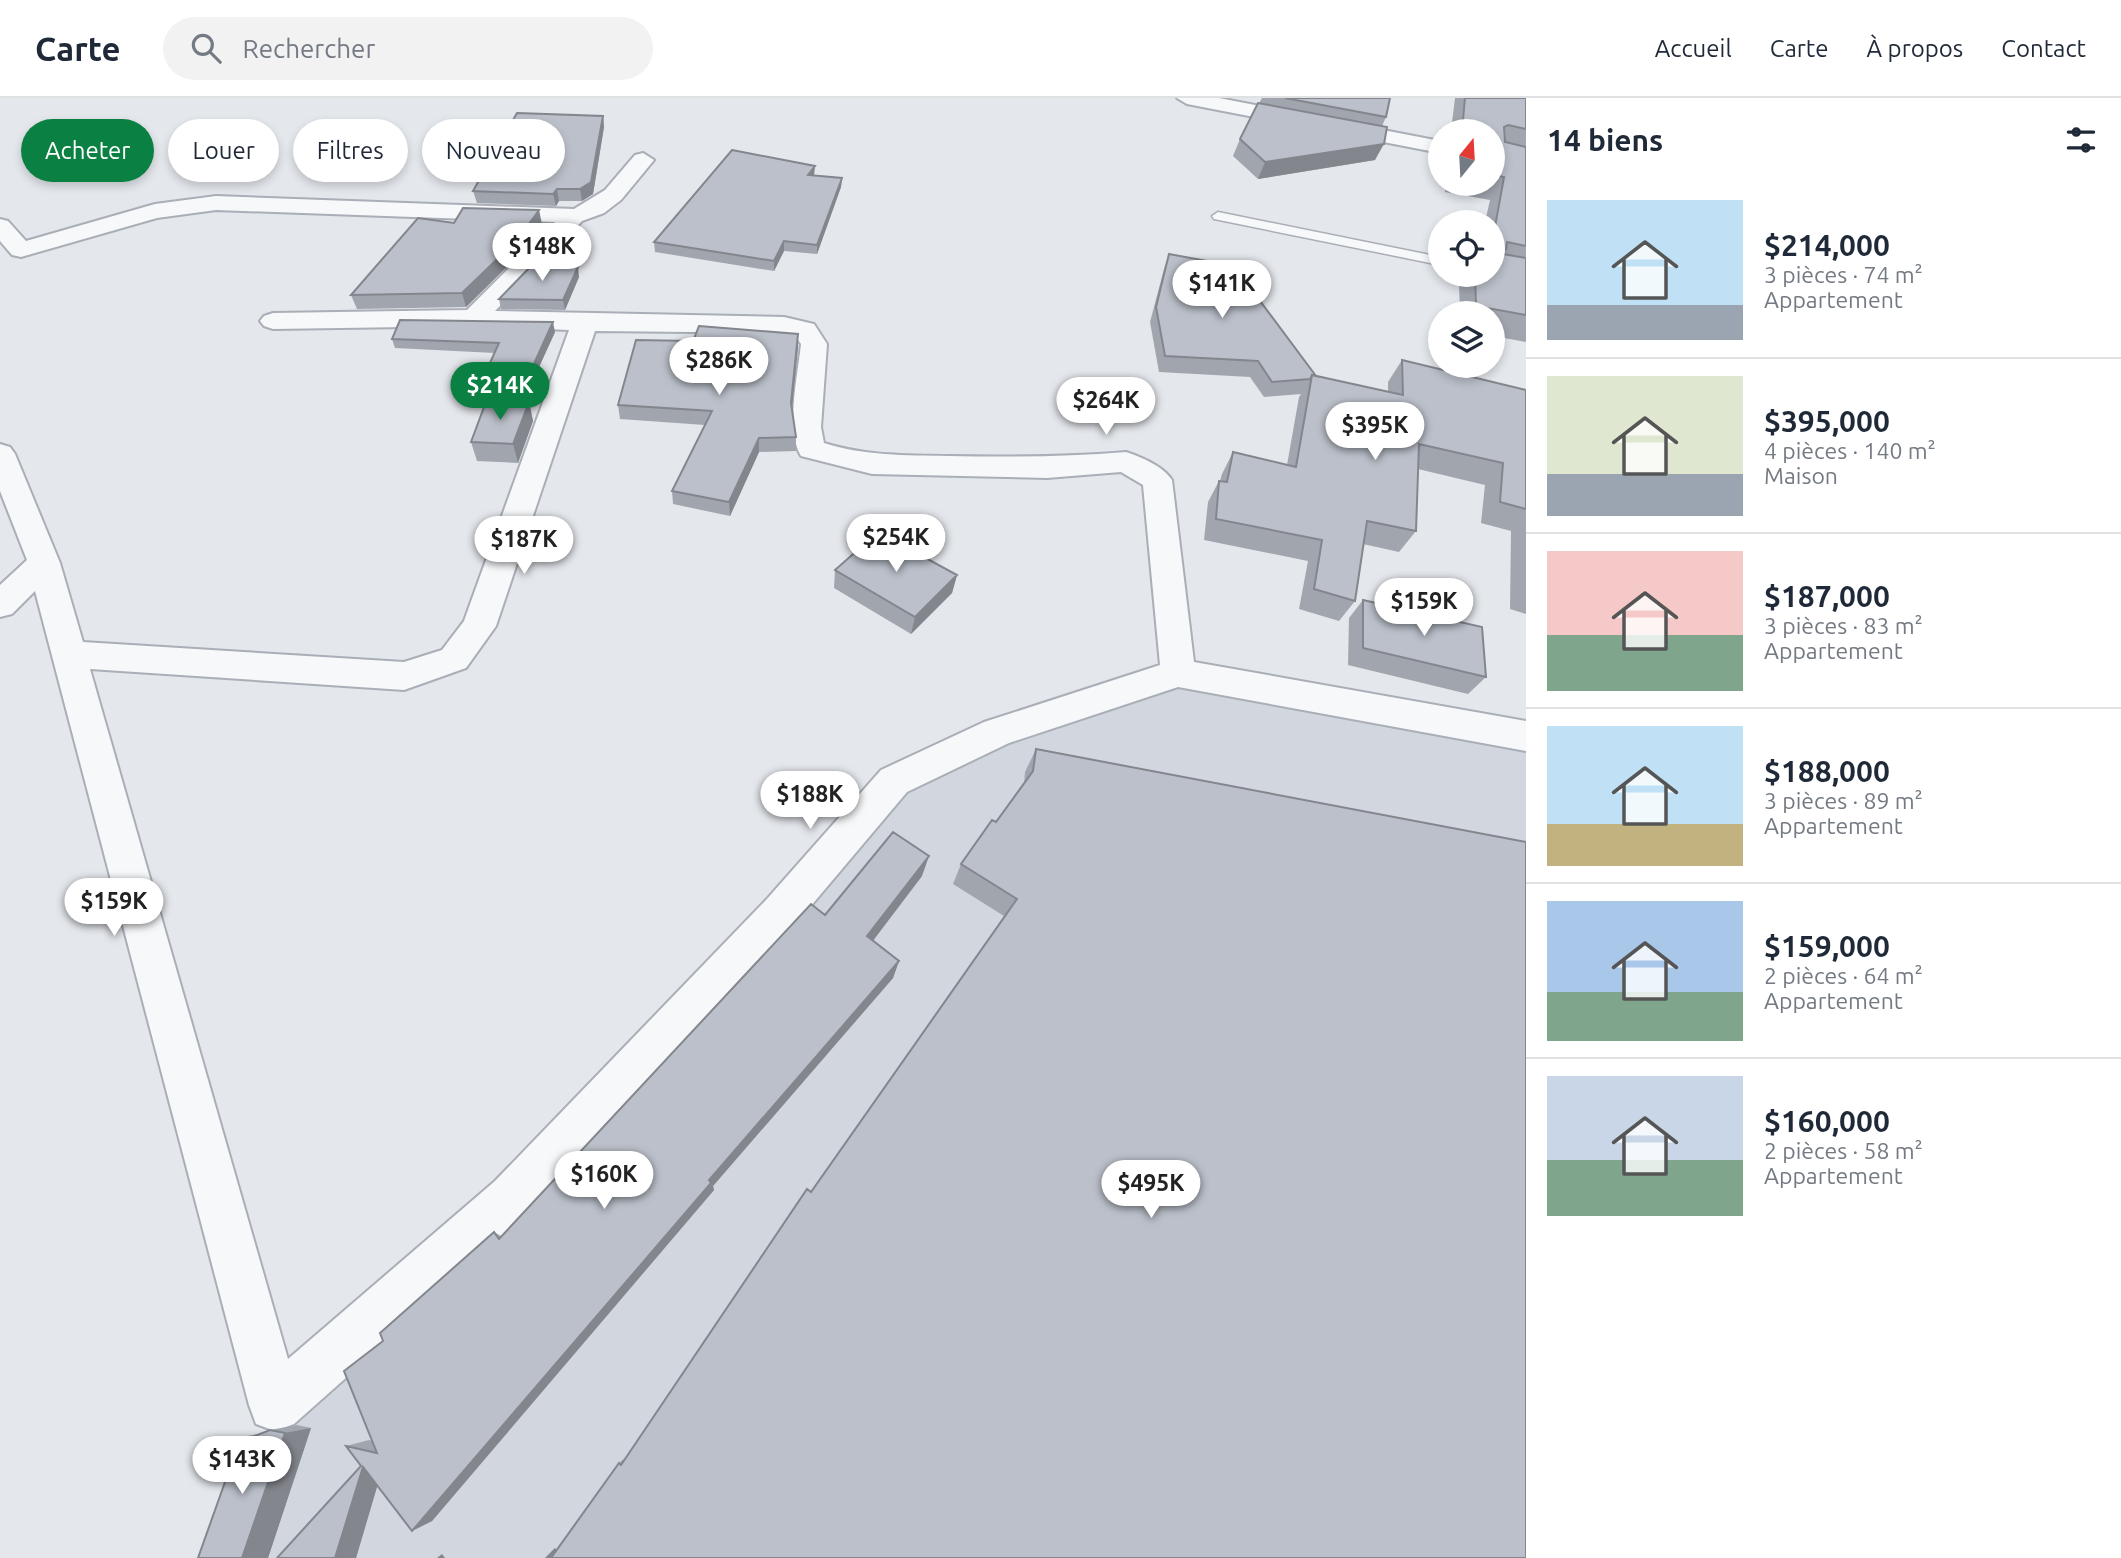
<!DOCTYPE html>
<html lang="fr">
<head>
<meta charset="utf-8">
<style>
	:root { --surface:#fff; --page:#f2f2f3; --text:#1f2937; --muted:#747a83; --line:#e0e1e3; --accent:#0b8043 }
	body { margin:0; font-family:Ubuntu,sans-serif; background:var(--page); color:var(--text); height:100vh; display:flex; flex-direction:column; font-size:26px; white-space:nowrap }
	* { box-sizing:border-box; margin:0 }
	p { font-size:23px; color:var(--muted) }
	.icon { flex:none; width:38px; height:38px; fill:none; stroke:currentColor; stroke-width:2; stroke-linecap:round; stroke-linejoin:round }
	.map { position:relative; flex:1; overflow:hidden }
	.details { display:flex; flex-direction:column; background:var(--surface); width:595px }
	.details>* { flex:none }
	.hud { position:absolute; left:21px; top:21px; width:665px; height:63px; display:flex; gap:14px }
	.needle { width:46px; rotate:18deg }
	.controls { position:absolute; left:1428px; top:21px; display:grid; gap:14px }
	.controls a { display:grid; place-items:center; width:77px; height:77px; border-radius:50%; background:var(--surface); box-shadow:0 4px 10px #0003; font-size:35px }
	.price { position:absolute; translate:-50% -60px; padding:0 16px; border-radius:24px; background:#fff; color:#222; font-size:23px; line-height:46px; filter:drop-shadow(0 2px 4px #0008) }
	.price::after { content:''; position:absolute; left:50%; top:42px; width:21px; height:16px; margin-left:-10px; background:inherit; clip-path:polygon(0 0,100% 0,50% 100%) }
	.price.current { background:var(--accent); color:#fff }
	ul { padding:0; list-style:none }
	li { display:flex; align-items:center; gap:21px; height:175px; padding:0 21px }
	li+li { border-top:2px solid var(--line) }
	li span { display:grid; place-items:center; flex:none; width:196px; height:140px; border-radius:0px; color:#555 }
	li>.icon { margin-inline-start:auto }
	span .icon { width:84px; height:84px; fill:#fffc; stroke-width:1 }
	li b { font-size:30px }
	h2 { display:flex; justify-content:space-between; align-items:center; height:84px; padding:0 21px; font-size:30px }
	.pill { padding:0 24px; border-radius:32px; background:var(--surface); box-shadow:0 4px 10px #0003; font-size:24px; line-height:63px }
	.pill.current { background:var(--accent); color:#fff }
	header { display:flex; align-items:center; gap:42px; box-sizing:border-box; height:98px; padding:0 35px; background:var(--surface); border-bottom:2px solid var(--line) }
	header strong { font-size:33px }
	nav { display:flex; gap:38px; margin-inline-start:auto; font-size:24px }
	.search { width:490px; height:63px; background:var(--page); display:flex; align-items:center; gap:18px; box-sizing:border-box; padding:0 24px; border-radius:38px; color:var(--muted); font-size:26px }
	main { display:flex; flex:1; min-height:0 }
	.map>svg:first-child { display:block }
	.built { fill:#d2d6de }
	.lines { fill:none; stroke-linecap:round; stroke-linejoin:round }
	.lane-casing { stroke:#a9aeb7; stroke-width:3 }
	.street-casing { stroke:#a9aeb7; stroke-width:4 }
	.lane { fill:#f7f8fa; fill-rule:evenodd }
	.street { fill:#f7f8fa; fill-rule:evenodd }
	.wall { fill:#a1a5ae }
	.shaded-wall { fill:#83868d }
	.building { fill:#bbc0ca; stroke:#83868d; stroke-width:2 }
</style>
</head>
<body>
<header>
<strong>Carte</strong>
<div class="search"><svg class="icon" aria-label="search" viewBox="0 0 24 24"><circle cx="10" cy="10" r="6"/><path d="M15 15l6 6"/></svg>Rechercher</div>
<nav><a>Accueil</a><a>Carte</a><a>À propos</a><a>Contact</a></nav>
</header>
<main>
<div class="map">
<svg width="1526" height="1460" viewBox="0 0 1526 1460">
	<rect width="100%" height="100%" fill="#e4e7ec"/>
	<path class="built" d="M1173 579 1526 644V1460H222L285 1282 505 1124 935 663Z"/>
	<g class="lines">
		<g class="lane-casing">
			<path id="lane" d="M1218 114 1440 159V167L1214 121 1212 118Z"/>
		</g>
		<g class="street-casing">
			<path id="street" d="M1177 0H1219L1440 43V55L1187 6Z
				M643 55 654 62 621 102 604 115 582 123 495 213 784 219 814 226 827 246 821 329 824 345C865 358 905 357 948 358 1008 359 1066 359 1126 354 1141 359 1163 368 1172 382L1194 564 1526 623V653L1178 589 1009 645 907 694 794 828 529 1117 294 1326 275 1333 256 1326 249 1307 35 493 12 516 0 519V487L27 462 0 393V346L10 349 15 356 60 465 83 544 404 564 442 552 464 523 569 232 474 228 273 231 264 228 260 223 264 218 273 215 467 212 555 124 216 112 157 120 21 159 12 157 0 143V121L8 123 26 143 155 106 216 98 574 111 605 92 635 57ZM595 233 784 235 795 238 801 246C798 276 785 332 801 358L872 376 1047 380 1121 374 1143 387 1160 567 984 624 881 672 766 802 495 1083 288 1261 90 571 404 592 466 570 496 528Z"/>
		</g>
		<use href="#lane" class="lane"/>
		<use href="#street" class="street"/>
	</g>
	<path class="wall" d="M1262 0H1390L1386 19 1382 28 1375 62 1258 81 1233 58 1240 41Z
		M1455 0H1526V244L1493 238V215H1460L1459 187 1466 177H1493V124H1485L1490 102 1445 94V86H1493V33H1451Z
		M603 18 604 29 593 96 582 103H559L556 108 477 105 473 93Z
		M814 77 842 80 841 89 817 156 784 153 774 173 655 154 654 144Z
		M454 125 542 126 521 155 466 209 357 211 351 197Z
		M1169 156 1316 278 1388 294V284L1402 262 1526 292V516L1510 511 1511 433 1481 425 1485 387 1418 371 1416 433 1399 454 1363 446 1355 503 1339 523 1299 511 1308 463 1204 442 1208 404 1219 383H1220L1222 376 1233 354 1287 367 1299 299 1301 296 1264 299 1250 279 1159 274 1150 224 1164 171Z
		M579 179 565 212 501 211 499 201Z
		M555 234 534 280 492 277 489 267 495 255 395 250 392 241Z
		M798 236 792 309 796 339V353L759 354 730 418 673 406 672 393 705 327 620 321 618 307 693 243Z
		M529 304 533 323 518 365 477 363 471 344Z
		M835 472 957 477 952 495 911 536 834 490Z
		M1363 502 1486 579 1468 596 1348 567 1349 520Z
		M1036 651 1526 744V1460H545L555 1450 556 1452 619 1365 626 1359 807 1091 811 1094 1004 818 953 786 961 766 992 722 996 724 1024 687 1025 674Z
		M922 778 873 842 899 863 893 880 713 1088 714 1092 432 1423 412 1433 377 1388 356 1460H277L361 1368 346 1348 369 1342 372 1343 383 1243 494 1134 501 1138 825 817Z
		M297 1327 311 1330 268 1460H198L241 1339 259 1336 270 1332Z"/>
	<path class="shaded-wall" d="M603 18 604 29 593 96 582 103 580 91Z
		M1384 46 1375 62 1258 81 1265 64Z
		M815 68 814 78 808 77Z
		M842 80 841 89 817 156V147Z
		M557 91 559 103 556 108 553 96Z
		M539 112 542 126 521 155 466 209 462 195Z
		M784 143V153L774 173V163Z
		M578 169 579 179 565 212 563 202Z
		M553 224 555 234 534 280 532 270Z
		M798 236V250L791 319V305Z
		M529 304 533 323 518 365 513 346Z
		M759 340V354L730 418 729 404Z
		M957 477 952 495 911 536 915 519Z
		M929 758 922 778 863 856 867 838Z
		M899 863 893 880 713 1088 714 1092 432 1423 412 1433 709 1082Z
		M311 1330 268 1460H242L285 1335Z
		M385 1362 356 1460H335L363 1369Z
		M555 1450 558 1454 553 1460H545Z
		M442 1456 445 1460H437Z"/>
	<path class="building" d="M1285 0H1390L1386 19Z
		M1465 0H1526V31L1508 27 1504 29 1505 44 1526 49V148L1507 144 1506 151 1501 153 1503 156 1526 160V217L1476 208 1475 177H1493V140L1504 79 1493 77V33H1462Z
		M1258 5 1387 29 1384 46 1265 64 1240 41Z
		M517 15 603 18 591 84 580 91H557L553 96 473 93Z
		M732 52 815 68 808 77 842 80 817 147 784 143 774 163 654 144Z
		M463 110 539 112 518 141 462 195 351 197 418 120 454 125Z
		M1169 156 1234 168 1316 278 1312 277 1310 281 1272 284 1258 263 1165 258 1156 209Z
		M533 166 578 169 563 202 499 201Z
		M400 222 553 224 532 270 489 267 499 245 392 241Z
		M699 228 798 236 791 305 796 339 759 340 729 404 672 393 712 313 618 307 636 242 693 243Z
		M1402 262 1526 292V411L1500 404 1503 365 1419 346 1416 433 1367 423 1355 503 1314 491 1322 442 1216 421 1219 383 1227 384 1233 354 1296 369 1312 277 1403 297Z
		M487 301 529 304 513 346 471 344Z
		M878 434 957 477 915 519 835 472Z
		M1363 502 1482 529 1486 579 1363 550Z
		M1036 651 1526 744V1460H551L619 1365 621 1367 807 1091 811 1094 1017 801 961 766 992 722 996 724 1033 673Z
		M893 734 929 758 867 838 899 863 709 1082 711 1085 412 1433 363 1369 335 1460H277L361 1368 346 1348 377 1355 344 1273 383 1243 380 1235 494 1134 499 1141 811 806 825 817Z
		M270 1332 285 1335 242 1460H198L241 1339 247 1341Z"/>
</svg>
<div class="controls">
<a><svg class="needle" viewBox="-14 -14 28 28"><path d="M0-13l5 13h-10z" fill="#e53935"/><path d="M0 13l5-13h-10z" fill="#747a83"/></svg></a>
<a><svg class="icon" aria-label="locate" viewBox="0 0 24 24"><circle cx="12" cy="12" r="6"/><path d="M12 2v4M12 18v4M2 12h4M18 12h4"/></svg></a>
<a><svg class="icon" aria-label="layers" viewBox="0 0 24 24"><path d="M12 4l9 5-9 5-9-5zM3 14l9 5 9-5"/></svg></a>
</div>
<b class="price" style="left:542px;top:185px">$148K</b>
<b class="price" style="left:1222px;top:222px">$141K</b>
<b class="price" style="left:719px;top:299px">$286K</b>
<b class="price current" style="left:500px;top:324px">$214K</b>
<b class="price" style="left:1106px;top:339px">$264K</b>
<b class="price" style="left:1375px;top:364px">$395K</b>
<b class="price" style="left:896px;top:476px">$254K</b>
<b class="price" style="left:524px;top:478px">$187K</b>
<b class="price" style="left:1424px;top:540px">$159K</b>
<b class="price" style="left:810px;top:733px">$188K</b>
<b class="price" style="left:114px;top:840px">$159K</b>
<b class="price" style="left:604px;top:1113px">$160K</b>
<b class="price" style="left:1151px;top:1122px">$495K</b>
<b class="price" style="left:242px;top:1398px">$143K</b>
<div class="hud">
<a class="pill current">Acheter</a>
<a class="pill">Louer</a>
<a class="pill">Filtres</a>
<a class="pill">Nouveau</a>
</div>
</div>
<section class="details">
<h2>14 biens<svg class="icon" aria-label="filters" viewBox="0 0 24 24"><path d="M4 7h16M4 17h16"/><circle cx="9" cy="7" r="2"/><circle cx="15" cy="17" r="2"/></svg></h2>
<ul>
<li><span style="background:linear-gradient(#bfe0f5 75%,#9aa5b1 0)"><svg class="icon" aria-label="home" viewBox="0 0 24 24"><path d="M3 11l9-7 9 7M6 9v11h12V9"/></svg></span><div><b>$214,000</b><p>3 pièces · 74 m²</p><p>Appartement</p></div></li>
<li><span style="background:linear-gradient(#dfe7d0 70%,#9aa5b1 0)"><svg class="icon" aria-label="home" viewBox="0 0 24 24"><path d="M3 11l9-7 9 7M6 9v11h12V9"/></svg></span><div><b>$395,000</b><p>4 pièces · 140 m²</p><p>Maison</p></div></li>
<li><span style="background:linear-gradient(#f6c9c9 60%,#7fa58c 0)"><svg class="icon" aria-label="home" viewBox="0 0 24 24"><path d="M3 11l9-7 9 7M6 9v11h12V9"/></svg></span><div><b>$187,000</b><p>3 pièces · 83 m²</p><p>Appartement</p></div></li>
<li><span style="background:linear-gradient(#bfe0f5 70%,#c2b280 0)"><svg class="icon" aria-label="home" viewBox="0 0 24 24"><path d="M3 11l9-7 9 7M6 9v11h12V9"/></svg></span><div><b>$188,000</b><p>3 pièces · 89 m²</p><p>Appartement</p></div></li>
<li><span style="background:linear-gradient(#a9c7e8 65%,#7fa58c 0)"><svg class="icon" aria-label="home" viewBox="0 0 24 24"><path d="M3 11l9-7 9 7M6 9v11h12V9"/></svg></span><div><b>$159,000</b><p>2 pièces · 64 m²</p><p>Appartement</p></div></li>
<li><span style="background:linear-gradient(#c9d6e8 60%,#7fa58c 0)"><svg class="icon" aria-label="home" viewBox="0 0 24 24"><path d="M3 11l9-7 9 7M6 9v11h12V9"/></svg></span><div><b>$160,000</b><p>2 pièces · 58 m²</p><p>Appartement</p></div></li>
</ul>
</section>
</main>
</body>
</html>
